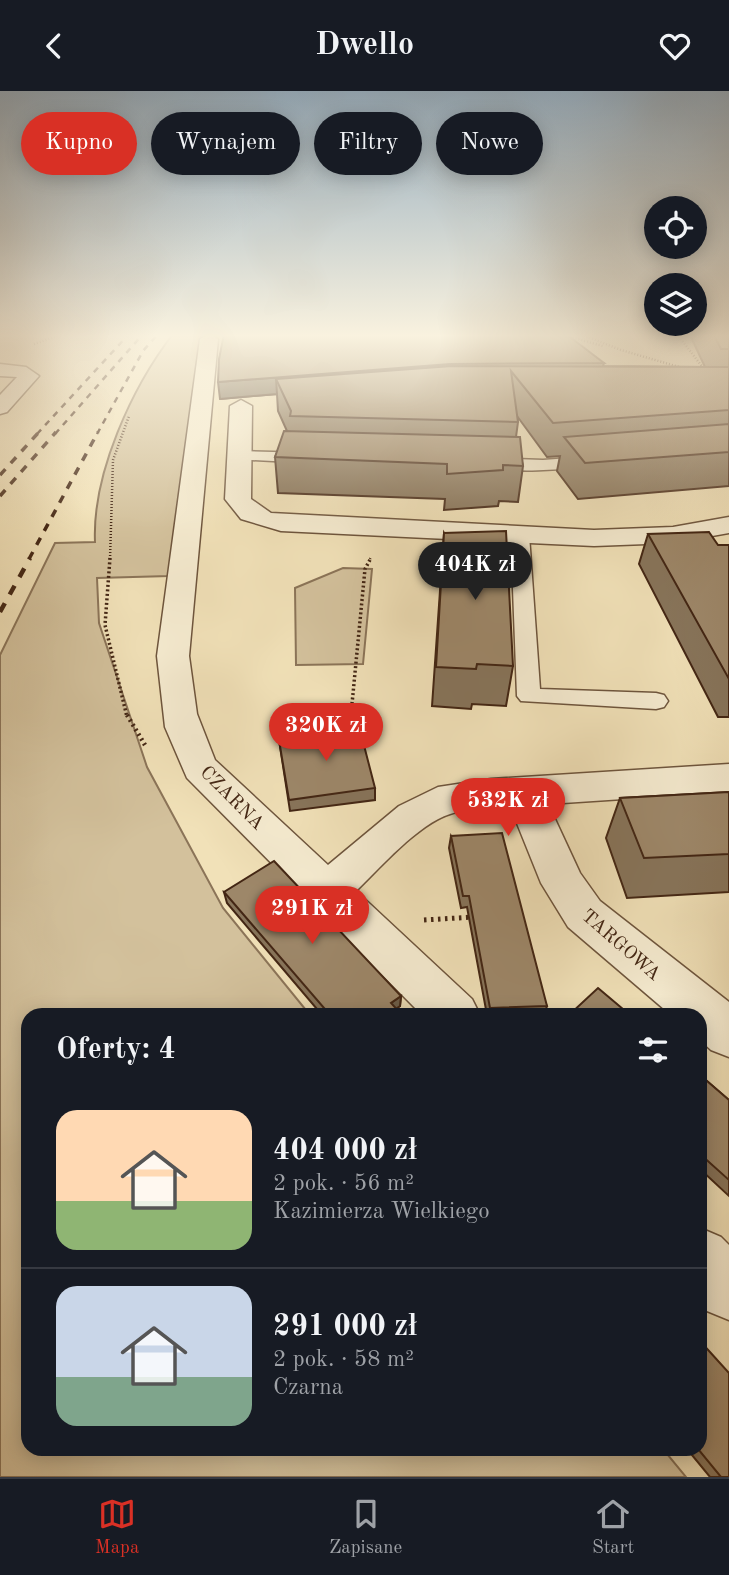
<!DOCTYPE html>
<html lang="pl">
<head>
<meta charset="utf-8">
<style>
	:root { --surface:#171b24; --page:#242831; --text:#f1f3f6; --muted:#9ea1a6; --line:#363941; --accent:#d93025 }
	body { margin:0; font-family:"Old Standard TT",serif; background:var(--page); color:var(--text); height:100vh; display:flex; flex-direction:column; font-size:26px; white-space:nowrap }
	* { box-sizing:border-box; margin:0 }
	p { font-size:23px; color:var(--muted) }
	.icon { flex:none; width:38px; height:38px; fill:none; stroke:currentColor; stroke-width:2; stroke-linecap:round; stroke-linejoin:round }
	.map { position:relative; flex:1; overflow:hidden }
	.details { position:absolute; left:21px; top:917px; width:686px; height:448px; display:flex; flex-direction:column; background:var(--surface); border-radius:21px; box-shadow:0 4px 18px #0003 }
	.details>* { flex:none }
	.top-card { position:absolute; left:21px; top:21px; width:688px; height:63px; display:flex; gap:14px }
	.tools { position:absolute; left:644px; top:105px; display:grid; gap:14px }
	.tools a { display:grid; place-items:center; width:63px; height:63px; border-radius:50%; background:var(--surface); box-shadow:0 4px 18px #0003; font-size:35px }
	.price { position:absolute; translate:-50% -60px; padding:0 16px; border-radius:24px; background:var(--accent); color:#fff; font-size:23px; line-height:46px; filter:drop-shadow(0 2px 4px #0008) }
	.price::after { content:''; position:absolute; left:50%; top:42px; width:21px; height:16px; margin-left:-10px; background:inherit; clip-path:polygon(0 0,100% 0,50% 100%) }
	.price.selected { background:#222; color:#fff }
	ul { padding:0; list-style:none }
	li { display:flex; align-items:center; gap:21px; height:175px; padding:0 35px }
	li+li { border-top:2px solid var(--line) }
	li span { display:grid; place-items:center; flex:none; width:196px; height:140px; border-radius:21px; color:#555 }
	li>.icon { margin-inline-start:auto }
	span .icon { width:84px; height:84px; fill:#fffc; stroke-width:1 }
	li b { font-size:30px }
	h2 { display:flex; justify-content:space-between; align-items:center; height:84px; padding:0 35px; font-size:30px }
	.chip { padding:0 24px; border-radius:32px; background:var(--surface); box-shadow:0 4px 18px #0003; font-size:24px; line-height:63px }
	.chip.selected { background:var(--accent); color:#fff }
	header { display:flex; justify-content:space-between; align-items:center; height:91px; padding:0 35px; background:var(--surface); font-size:32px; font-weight:700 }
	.menu { display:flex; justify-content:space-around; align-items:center; height:98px; border-top:2px solid var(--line); background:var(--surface); font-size:19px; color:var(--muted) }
	.menu a { display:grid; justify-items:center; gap:4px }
	.menu .selected { color:var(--accent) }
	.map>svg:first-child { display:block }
	.green { fill:#d3c19c; stroke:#8b7458; stroke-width:2 }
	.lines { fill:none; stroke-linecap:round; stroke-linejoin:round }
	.lane-casing { stroke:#6e553d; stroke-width:3 }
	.street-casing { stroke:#6e553d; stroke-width:3 }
	.path-far3 { stroke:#432614; stroke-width:2.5; stroke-dasharray:1 2; stroke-linecap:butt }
	.path-far2 { stroke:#432614; stroke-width:3.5; stroke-dasharray:2 2.5; stroke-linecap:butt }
	.path-far1 { stroke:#432614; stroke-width:4.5; stroke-dasharray:2 3.5; stroke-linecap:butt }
	.path { stroke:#432614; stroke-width:5; stroke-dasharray:2.5 4.5; stroke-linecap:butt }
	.lane { fill:#f6ecd1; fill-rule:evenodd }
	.street { fill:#f6ecd1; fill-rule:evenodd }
	.rail-far2 { stroke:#432614; stroke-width:2.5; stroke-dasharray:6 6; stroke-linecap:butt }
	.rail-far1 { stroke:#432614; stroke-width:3.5; stroke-dasharray:8 8; stroke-linecap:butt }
	.rail { stroke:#432614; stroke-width:4.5; stroke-dasharray:10 10; stroke-linecap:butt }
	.wall { fill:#87745a; stroke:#432614; stroke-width:2 }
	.shaded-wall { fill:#6e5e4a; stroke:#432614; stroke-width:2 }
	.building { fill:#9d8769; stroke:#432614; stroke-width:2 }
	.labels { text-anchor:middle; stroke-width:7; stroke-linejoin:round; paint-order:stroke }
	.street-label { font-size:19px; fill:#432614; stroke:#f6ecd1 }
</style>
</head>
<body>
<header><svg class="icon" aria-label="back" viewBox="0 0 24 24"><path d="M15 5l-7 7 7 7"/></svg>Dwello<svg class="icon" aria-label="heart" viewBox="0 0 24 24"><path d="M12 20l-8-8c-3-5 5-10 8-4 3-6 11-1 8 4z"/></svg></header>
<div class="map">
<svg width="729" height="1386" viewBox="0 0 729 1386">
	<rect width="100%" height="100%" fill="#f1e1b8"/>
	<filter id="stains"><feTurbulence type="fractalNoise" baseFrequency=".00286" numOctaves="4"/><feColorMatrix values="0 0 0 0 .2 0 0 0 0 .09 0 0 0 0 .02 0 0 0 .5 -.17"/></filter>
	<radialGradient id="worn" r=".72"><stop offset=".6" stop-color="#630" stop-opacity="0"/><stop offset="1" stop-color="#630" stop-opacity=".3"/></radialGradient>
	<path class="green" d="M173 243H202L169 485 97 487 99 532 147 676 223 817 310 924H28V1358H663L686 1386H0V564L55 452 95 451C92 383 132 296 173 243Z
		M343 477 372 478 363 573 296 574 295 497Z"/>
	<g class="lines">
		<g class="lane-casing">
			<path id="lane" d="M240 360 311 362 319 367 311 372 234 368 232 365Z
				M595 365 603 370 601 373C581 378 494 385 482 372L490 367 543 369Z
				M520 438 529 444 540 598 656 602 664 604 668 610 664 616 656 618 521 610 517 605 511 444Z"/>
		</g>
		<g class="street-casing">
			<path id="street" d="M209 243 218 248 189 565 197 623 215 669 328 774 399 715 438 696 491 688 729 673V701L548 713 580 782 600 810 729 911V966L711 959 700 949V924H671L568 836 541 792 510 715C490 717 468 717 450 723 418 733 380 777 356 800L472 908 480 924H422L187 687 165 636 157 565 200 248Z
				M0 273 26 276 39 285 7 321 0 323V304L17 286 0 285Z
				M241 309 252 315 251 408 271 422 594 439 673 436 729 426V442L673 452 594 455 281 440 241 428 225 408 230 315Z
				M700 1137 721 1146 729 1154V1229L707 1220 700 1212Z"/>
		</g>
		<path class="path-far3" d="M581 243 621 259 686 278
			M677 243 704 278
			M564 244 603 255
			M34 253 63 243
			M110 468 113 369 129 325
			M370 468 371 466"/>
		<path class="path-far2" d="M110 467 105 534 127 626
			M352 613 365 478 371 467"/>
		<path class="path-far1" d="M127 624 145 654"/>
		<path class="path" d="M424 829 474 826"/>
		<use href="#lane" class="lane"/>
		<use href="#street" class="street"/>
		<path class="rail-far2" d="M37 343 129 243
			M55 343 143 243
			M97 343 143 260 158 243"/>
		<path class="rail-far1" d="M0 384 39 341
			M0 405 56 341
			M29 468 98 341"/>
		<path class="rail" d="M0 521 30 467"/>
	</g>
	<path class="wall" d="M691 243H729V395L578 408 557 380 560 365 547 366 517 325 518 331 516 346 523 375 518 411 499 410 498 415 444 419 445 408 278 402 275 366 287 340 278 320 277 303 220 308 373 245 604 272 603 275 705 276 690 244Z
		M444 442 513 575 506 615 472 613 471 618 432 615Z
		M648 443 718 454H729V626H718L639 473Z
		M279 649 375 697V709L290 720Z
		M729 701V801L627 807 606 747 620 707Z
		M451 745 547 915 544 924H487L467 816 461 817 449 757Z
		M224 801 401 905 400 915 396 918 402 924H322L227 812Z
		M700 984 729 1009V1105L700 1078Z
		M687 1358H700L729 1386H710Z"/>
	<path class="shaded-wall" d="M450 273 449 289 276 288 277 303 220 308 218 291Z
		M401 905 400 915 390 922 391 912Z"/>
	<path class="building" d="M224 243H373V245L402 243H566L604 272 450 273 218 291 219 268Z
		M713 243H729V258H721Z
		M452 275 729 276V319L553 332 511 280 518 331 290 325 291 320 276 288Z
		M729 333V361L585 372 564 346Z
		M284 340 520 346 523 375 503 374V379L447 383V373L275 366Z
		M506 440 513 575 477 573 476 578 436 576 444 442Z
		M709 441 718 454H729V588L648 443Z
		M359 635 375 697 289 709 279 649 296 647V643Z
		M729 701V763L644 767 620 707Z
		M502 742 547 915 490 917 469 805H463L451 745Z
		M274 770 401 905 391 912 402 924H330L224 801Z
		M598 897 630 924H569Z
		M700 984 729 1009V1089L700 1063Z
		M700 1250 729 1282V1386H721L698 1358H700Z"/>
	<linearGradient id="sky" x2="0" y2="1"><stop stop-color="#94acbe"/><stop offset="0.56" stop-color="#f9f2df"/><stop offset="1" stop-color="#f9f2df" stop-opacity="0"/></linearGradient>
	<rect width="729" height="437" fill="url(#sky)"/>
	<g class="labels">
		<g class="street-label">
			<text transform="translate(233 706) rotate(45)" y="7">CZARNA</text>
			<text transform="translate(622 853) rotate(41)" y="7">TARGOWA</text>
		</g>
	</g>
	<rect width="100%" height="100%" filter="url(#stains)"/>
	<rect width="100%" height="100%" fill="url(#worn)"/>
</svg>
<div class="tools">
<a><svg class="icon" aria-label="locate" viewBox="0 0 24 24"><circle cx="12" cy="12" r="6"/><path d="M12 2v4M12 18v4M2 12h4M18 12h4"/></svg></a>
<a><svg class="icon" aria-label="layers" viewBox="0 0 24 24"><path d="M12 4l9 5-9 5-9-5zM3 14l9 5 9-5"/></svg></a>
</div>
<b class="price selected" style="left:475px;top:511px">404K zł</b>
<b class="price" style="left:326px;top:672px">320K zł</b>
<b class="price" style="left:508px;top:747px">532K zł</b>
<b class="price" style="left:312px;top:855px">291K zł</b>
<div class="top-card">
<a class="chip selected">Kupno</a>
<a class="chip">Wynajem</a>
<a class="chip">Filtry</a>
<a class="chip">Nowe</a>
</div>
<section class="details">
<h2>Oferty: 4<svg class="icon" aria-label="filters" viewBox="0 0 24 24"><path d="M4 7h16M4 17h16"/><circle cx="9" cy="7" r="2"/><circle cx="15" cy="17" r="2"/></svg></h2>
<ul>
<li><span style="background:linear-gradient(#ffd9b3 65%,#8fb573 0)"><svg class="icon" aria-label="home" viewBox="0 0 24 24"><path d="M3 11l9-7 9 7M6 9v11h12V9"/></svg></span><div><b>404 000 zł</b><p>2 pok. · 56 m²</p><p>Kazimierza Wielkiego</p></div></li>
<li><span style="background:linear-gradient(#c9d6e8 65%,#7fa58c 0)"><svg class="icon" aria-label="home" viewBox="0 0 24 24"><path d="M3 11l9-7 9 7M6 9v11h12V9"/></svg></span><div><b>291 000 zł</b><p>2 pok. · 58 m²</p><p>Czarna</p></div></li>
</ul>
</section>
</div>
<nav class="menu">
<a class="selected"><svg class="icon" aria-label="map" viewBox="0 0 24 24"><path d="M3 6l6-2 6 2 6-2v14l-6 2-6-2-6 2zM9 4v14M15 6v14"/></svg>Mapa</a>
<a><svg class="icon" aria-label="saved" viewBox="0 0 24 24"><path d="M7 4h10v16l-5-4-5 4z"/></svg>Zapisane</a>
<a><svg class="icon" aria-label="home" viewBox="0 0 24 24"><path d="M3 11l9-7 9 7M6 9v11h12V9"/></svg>Start</a>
</nav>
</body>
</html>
